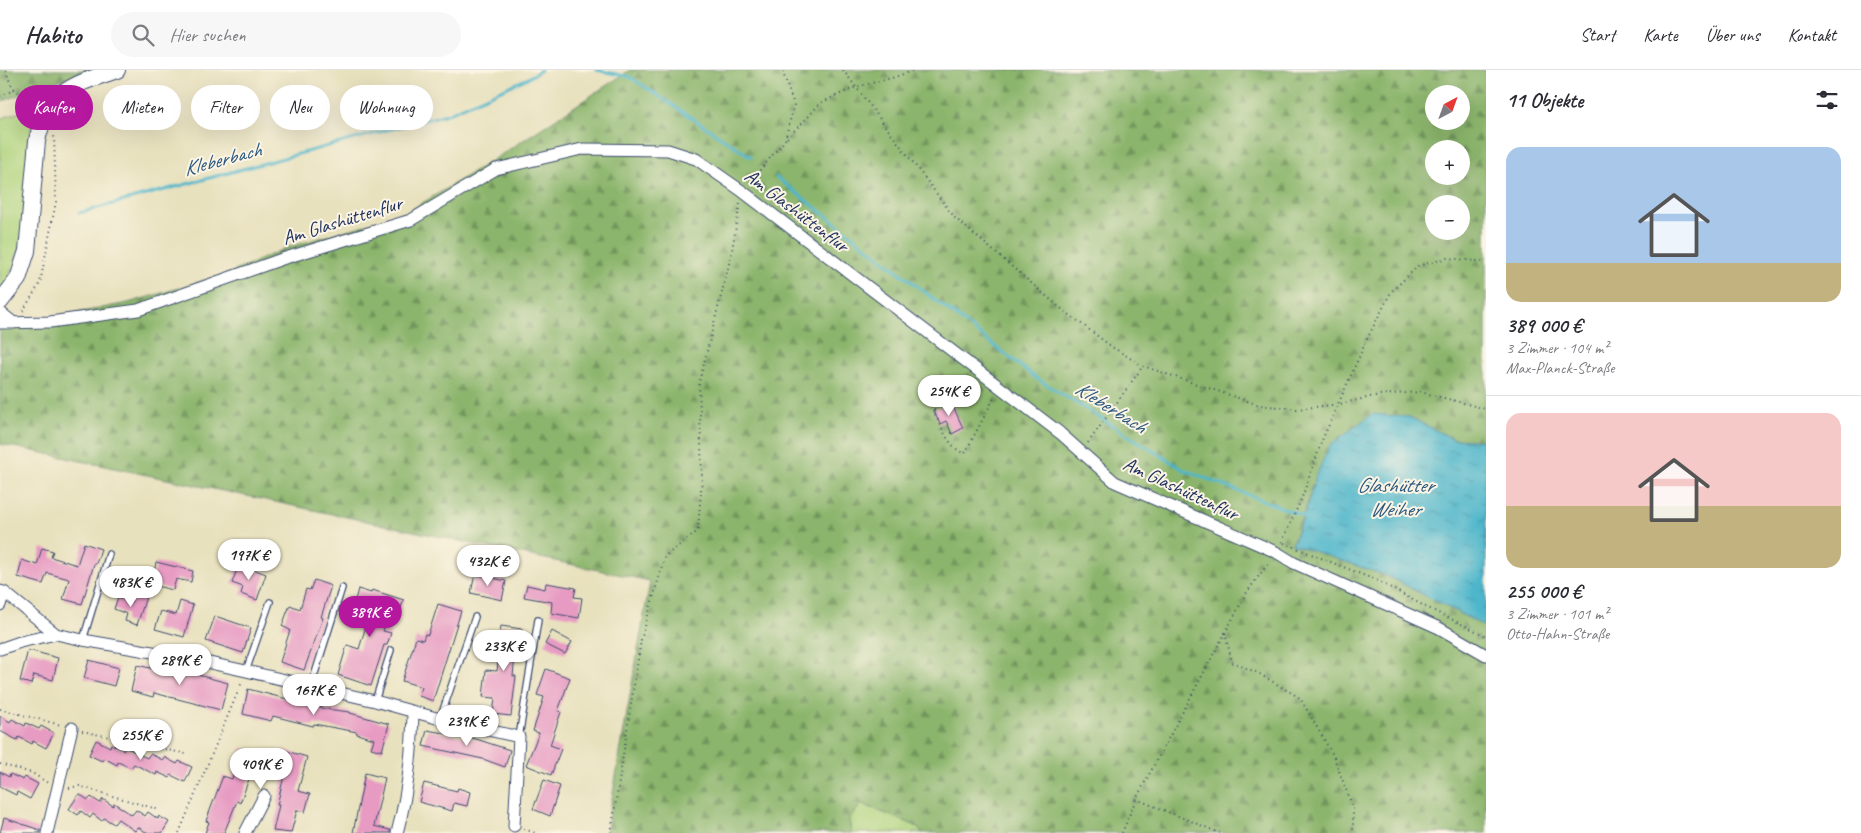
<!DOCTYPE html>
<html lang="de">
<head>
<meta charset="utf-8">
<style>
	:root { --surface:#fff; --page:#f7f7f7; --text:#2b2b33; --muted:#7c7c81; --line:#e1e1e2; --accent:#b5179e }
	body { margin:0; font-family:Caveat,sans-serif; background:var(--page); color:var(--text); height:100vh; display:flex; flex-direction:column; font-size:19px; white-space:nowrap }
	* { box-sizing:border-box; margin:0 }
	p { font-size:16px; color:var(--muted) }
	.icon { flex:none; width:28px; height:28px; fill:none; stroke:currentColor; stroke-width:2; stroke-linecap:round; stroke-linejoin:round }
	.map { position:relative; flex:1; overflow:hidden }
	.panel { display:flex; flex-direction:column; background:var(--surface); width:375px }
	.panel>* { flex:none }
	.top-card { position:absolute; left:15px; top:15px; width:475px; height:45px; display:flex; gap:10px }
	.needle { width:32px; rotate:41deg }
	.tools { position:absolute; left:1425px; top:15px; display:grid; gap:10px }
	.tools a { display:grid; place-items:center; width:45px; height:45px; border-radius:50%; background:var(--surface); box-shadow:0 5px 20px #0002; font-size:25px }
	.price { position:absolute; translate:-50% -42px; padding:0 11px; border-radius:18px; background:#fff; color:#222; font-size:16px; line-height:32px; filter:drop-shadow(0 1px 2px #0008) }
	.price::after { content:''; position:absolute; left:50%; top:30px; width:15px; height:11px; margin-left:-8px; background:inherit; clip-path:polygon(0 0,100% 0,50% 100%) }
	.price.current { background:var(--accent); color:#fff }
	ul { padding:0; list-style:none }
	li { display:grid; align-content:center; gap:10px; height:265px; padding:0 20px }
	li+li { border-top:1px solid var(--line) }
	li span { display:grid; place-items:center; height:155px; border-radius:15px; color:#555 }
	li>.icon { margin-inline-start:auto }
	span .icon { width:90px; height:90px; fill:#fffc; stroke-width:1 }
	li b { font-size:21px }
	h2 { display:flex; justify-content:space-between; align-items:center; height:60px; padding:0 20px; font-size:21px }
	.tag { padding:0 18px; border-radius:22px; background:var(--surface); box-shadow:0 5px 20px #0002; font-size:18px; line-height:45px }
	.tag.current { background:var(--accent); color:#fff }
	header { display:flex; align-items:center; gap:30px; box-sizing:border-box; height:70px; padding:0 25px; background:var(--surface); border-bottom:1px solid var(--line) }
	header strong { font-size:24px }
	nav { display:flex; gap:28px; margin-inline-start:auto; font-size:18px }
	.search { width:350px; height:45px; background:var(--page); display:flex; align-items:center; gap:12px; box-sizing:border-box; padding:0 18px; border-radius:28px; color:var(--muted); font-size:19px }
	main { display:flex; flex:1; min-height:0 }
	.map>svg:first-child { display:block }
	.grass { fill:#afd37d; stroke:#65816e }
	.forest { fill:url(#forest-firs); stroke:#537265; fill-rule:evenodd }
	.water { fill:url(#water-ripples); stroke:#347294 }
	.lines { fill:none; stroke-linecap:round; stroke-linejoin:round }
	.stream { stroke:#4db6cb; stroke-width:3 }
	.building { fill:#e79bc3 }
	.lane-casing { stroke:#3a4a6c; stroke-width:8 }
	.street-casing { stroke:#3a4a6c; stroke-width:13 }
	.secondary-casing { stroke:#3a4a6c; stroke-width:18 }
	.path { stroke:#3a4a6c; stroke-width:2; stroke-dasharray:1 4; stroke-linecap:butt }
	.lane { stroke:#fff; stroke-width:5.5 }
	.street { stroke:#fff; stroke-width:11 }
	.secondary { stroke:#fff; stroke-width:16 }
	.labels { text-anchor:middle; stroke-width:4; stroke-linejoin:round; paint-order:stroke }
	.street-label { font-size:20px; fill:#1b2f5e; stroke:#fcf5e5 }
	.water-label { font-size:21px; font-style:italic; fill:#2a587f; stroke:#fcf5e5 }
</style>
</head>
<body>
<header>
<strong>Habito</strong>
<div class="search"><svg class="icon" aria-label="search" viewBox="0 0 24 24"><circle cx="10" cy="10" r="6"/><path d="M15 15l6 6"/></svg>Hier suchen</div>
<nav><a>Start</a><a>Karte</a><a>Über uns</a><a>Kontakt</a></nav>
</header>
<main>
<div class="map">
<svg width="1486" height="763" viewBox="0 0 1486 763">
	<defs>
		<pattern id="forest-firs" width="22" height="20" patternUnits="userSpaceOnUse" patternTransform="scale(1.25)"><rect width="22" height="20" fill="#8bb56c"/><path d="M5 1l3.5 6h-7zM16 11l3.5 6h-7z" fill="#71945c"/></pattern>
		<pattern id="water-ripples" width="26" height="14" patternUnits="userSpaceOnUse" patternTransform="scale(1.25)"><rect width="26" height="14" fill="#4db6cb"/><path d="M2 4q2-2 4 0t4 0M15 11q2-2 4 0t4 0" fill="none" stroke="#3f94a8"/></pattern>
	</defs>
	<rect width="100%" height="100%" fill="#fcf5e5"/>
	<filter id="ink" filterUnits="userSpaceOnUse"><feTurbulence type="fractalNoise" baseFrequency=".02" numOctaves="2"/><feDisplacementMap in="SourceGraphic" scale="10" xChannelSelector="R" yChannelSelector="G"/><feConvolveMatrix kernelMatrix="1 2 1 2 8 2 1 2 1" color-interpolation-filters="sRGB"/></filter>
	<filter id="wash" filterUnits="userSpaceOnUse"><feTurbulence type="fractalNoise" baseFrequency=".0096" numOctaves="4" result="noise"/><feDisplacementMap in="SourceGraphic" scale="20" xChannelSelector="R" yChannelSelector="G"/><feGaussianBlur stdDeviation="1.12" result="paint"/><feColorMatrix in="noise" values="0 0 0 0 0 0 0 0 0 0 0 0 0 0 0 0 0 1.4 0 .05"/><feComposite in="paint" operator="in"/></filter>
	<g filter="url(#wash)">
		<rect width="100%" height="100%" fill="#e8e1be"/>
		<path class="grass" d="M33 37 21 175 4 220 0 222V49Z
			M862 734 914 755 923 763H851L849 749Z"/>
		<path class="forest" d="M0 0H88L0 32Z
			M630 0H1486V371L1453 369 1409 347 1330 375C1315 407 1306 441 1292 473L1387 506 1486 557V763H923L914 755 862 734 849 749 851 763H606L650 511 0 374V258L128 233 230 203 286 178 406 143 493 90ZM1434 24H1461V51H1434ZM1434 79H1461V106H1434ZM1434 134H1461V161H1434Z"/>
		<path class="water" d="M1372 344 1409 347 1453 369 1486 371V557L1387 506 1292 474 1304 446 1316 405 1330 375Z"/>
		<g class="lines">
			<path class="stream" d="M597 0 630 7 751 87
				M776 107 1036 308 1184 400 1306 447
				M79 143 447 44 528 8 541 0"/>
		</g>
		<g id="blocks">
			<path class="building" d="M951 332 963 358 952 364 946 351 940 354 933 340Z
				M84 473 101 479 96 494H94L82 534 63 529 69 509 47 503 43 514 18 507 22 490 37 495 42 478 53 481 51 487 77 495Z
				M156 492 193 501 191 512 176 509 173 520 152 515Z
				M239 494 266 504 257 530 241 524 243 517 232 513Z
				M475 504 506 511 502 530 471 523Z
				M314 510 331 516 321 547 323 548 304 600 280 592 290 560 282 556 290 535 300 539 306 519 310 520Z
				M546 513 576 518 574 527 582 528 579 548 551 543 552 532 524 527 527 515 545 519Z
				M358 519 371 523 372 520 404 530 400 540 391 537 383 561 391 563 387 575H384L371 616 338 605 347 575 359 579 372 536 355 530Z
				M134 523 146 527 137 555 125 551 127 544 114 539 118 527 131 532Z
				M180 531 193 535 184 567 155 559 161 541 176 545Z
				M438 534 461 541 433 631 419 626 422 617 402 611 416 568 423 570 425 564 428 565Z
				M215 546 251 558 243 583 206 571Z
				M501 556 522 559 518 587 515 586 513 606H516L511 646 493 644 495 628 483 627 486 600 497 601 499 583H497Z
				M552 561 572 572 565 584 545 574Z
				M28 580 58 588 53 610 34 605 31 614 20 611Z
				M89 590 119 598 114 616 84 608Z
				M137 595 167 602 168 597 228 613 221 640 154 623 153 627 131 621Z
				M546 599 570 608 558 641 561 642 550 675 561 679 551 705 526 695 539 663 533 661 544 627 537 625Z
				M248 619 326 639 350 642V643L389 654 382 681 371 678 374 669 357 664V662L314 654 313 656 273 646 271 651 243 644Z
				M0 646 10 652 12 649 25 656 26 653 39 659 41 656 54 663 46 678 33 671 32 674 19 667 17 670 0 661Z
				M427 660 476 669 510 680 505 697 483 689 423 676Z
				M96 670 110 677 111 674 124 680 125 677 147 688 150 684 163 690 164 687 177 694 179 691 192 697 185 712 171 705 170 708 157 702 156 705 134 694 131 698 118 692 117 695 104 688 102 691 89 685Z
				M242 678 280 691 283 680 307 687 298 721 310 724 305 742 297 740 291 763 273 761 279 735H277L285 702 262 696 260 704 252 701 240 733 237 731 224 763H205L209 752 206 751 223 706 232 709Z
				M0 702 9 707 10 704 23 710 25 707 38 714 30 729 17 722 16 725 0 717Z
				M365 703 385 708 374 756 390 760V763H353Z
				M544 710 560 716 550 746 533 739Z
				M424 713 457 721 458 718 470 722 467 736 454 733 452 741 419 732Z
				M79 724 88 730 91 727 100 733 103 729 113 736 114 733 132 745 136 740 145 746 148 742 158 749 159 746 169 752 162 763H147L138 757 135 761 118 749 114 754 104 748 102 751 93 744 90 748 81 741 78 745 69 739Z
				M4 748 40 760V763H0Z"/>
		</g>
	</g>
	<g filter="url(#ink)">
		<use href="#blocks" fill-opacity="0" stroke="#3a4a6c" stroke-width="1"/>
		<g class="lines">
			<g class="lane-casing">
				<path id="lane" d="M83 570 109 484
					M246 601 270 532
					M311 616 342 518
					M375 631 391 580
					M440 649 475 547
					M519 667 538 550"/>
			</g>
			<g class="street-casing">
				<path id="street" d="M0 242 14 253
					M0 253 50 252 138 240 282 189 411 150 496 99 582 79 668 80 696 89 742 121 1060 363 1115 412 1276 482 1294 493 1439 558 1486 585
					M0 521 4 522 56 564 83 570 187 588 246 601 375 631 440 649 519 667 514 756
					M0 535 4 522
					M0 579 20 572 56 564
					M47 763 72 658
					M245 763 264 726
					M397 763C408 723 412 684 413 643"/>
			</g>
			<g class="secondary-casing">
				<path id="secondary" d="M0 232 18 209 27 181 37 71C48 20 73 15 117 0"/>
			</g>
			<path class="path" d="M6 0C12 23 18 22 37 32
				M843 0 955 148 1058 236 1112 277 1143 296 1259 335 1297 339 1340 334 1379 325 1421 322 1486 339
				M0 26 14 20
				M787 68 810 45 820 33 856 17 895 7 914 0
				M750 112 785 70 794 35 782 0
				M23 241 40 213 56 132 54 65
				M931 336C938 349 949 381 965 383L994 328
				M1088 373 1143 296
				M1282 472 1301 430 1323 368 1368 267 1391 222 1418 196 1447 188 1486 192
				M1284 473 1378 511 1426 537 1486 566
				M1225 563 1232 592 1258 603 1300 628 1333 685 1353 738V763
				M0 639 61 655
				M82 661 186 684
				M0 694 32 703 48 713
				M69 718 79 716 160 740
				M1136 729 1220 763
				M524 759 535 763
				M179 763 242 612
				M611 763 641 570 665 486 698 461 702 407 699 313 731 186 740 133
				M1122 763 1136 729 1225 563 1247 522 1270 491"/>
			<use href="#lane" class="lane"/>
			<use href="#street" class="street"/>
			<use href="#secondary" class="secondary"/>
		</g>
	</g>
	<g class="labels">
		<g class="street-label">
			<text transform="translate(797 140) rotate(37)" y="7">Am Glashüttenflur</text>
			<text transform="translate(342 150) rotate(-17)" y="7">Am Glashüttenflur</text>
			<text transform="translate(1181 418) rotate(25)" y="7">Am Glashüttenflur</text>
		</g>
		<g class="water-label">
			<text transform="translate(222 89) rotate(-15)" y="7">Kleberbach</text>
			<text transform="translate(1111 337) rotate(32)" y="7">Kleberbach</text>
			<text x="1395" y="422">Glashütter<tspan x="1395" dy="24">Weiher</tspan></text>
		</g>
	</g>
</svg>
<div class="tools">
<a><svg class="needle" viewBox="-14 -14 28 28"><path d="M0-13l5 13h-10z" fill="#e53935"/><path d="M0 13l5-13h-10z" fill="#7c7c81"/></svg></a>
<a>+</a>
<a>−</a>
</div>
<b class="price" style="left:949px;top:347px">254K €</b>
<b class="price" style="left:249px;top:511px">197K €</b>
<b class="price" style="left:488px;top:517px">432K €</b>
<b class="price" style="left:131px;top:538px">483K €</b>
<b class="price current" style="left:370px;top:568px">389K €</b>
<b class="price" style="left:504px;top:602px">233K €</b>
<b class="price" style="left:180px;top:616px">289K €</b>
<b class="price" style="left:314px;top:646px">167K €</b>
<b class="price" style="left:467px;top:677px">239K €</b>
<b class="price" style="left:141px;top:691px">255K €</b>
<b class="price" style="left:261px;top:720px">409K €</b>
<div class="top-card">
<a class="tag current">Kaufen</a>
<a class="tag">Mieten</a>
<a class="tag">Filter</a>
<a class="tag">Neu</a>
<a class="tag">Wohnung</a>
</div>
</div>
<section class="panel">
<h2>11 Objekte<svg class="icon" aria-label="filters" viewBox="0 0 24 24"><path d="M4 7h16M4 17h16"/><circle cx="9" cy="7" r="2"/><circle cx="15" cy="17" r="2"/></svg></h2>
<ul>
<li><span style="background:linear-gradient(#a9c7e8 75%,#c2b280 0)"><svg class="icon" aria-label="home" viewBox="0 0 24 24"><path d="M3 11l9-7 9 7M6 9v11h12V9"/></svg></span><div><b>389 000 €</b><p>3 Zimmer · 104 m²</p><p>Max-Planck-Straße</p></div></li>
<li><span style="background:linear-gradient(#f6c9c9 60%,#c2b280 0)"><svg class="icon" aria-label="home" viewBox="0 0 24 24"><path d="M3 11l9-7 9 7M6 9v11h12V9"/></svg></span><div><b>255 000 €</b><p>3 Zimmer · 101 m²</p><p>Otto-Hahn-Straße</p></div></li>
</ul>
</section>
</main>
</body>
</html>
